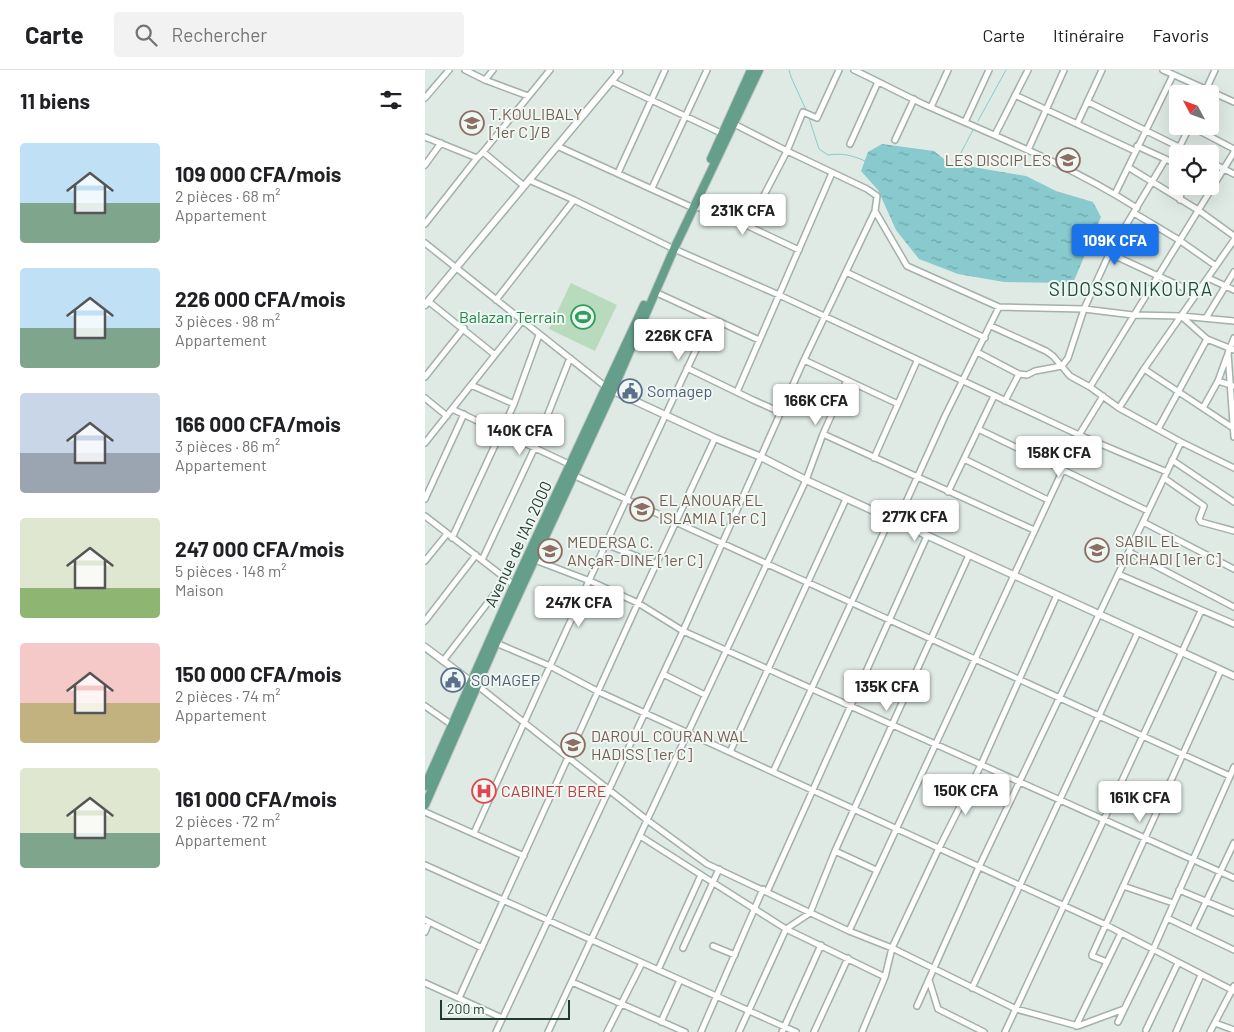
<!DOCTYPE html>
<html lang="fr">
<head>
<meta charset="utf-8">
<style>
	:root { --surface:#fff; --page:#f2f2f2; --text:#202124; --muted:#757577; --line:#e0e0e0; --accent:#1a73e8 }
	body { margin:0; font-family:Barlow,sans-serif; background:var(--page); color:var(--text); height:100vh; display:flex; flex-direction:column; font-size:19px; white-space:nowrap }
	* { box-sizing:border-box; margin:0 }
	p { font-size:16px; color:var(--muted) }
	.icon { flex:none; width:28px; height:28px; fill:none; stroke:currentColor; stroke-width:2; stroke-linecap:round; stroke-linejoin:round }
	.map { position:relative; flex:1; overflow:hidden }
	.panel { display:flex; flex-direction:column; background:var(--surface); width:425px }
	.panel>* { flex:none }
	.needle { width:32px; rotate:311deg }
	.tools { position:absolute; left:744px; top:15px; display:grid; gap:10px }
	.tools a { display:grid; place-items:center; width:50px; height:50px; border-radius:5px; background:var(--surface); box-shadow:0 5px 20px #0002; font-size:25px }
	.scale { position:absolute; left:15px; bottom:12px; width:130px; box-sizing:border-box; padding-left:5px; border:2px solid #213930; border-top:0; font-size:14px; line-height:18px; white-space:nowrap; color:#213930; -webkit-text-stroke:4px #eff7f2; paint-order:stroke }
	.price { position:absolute; translate:-50% -42px; padding:0 11px; border-radius:5px; background:#fff; color:#222; font-size:16px; line-height:32px; filter:drop-shadow(0 1px 2px #0008) }
	.price::after { content:''; position:absolute; left:50%; top:30px; width:15px; height:11px; margin-left:-8px; background:inherit; clip-path:polygon(0 0,100% 0,50% 100%) }
	.price.on { background:var(--accent); color:#fff }
	ul { padding:0; list-style:none }
	li { display:flex; align-items:center; gap:15px; height:125px; padding:0 20px }
	li span { display:grid; place-items:center; flex:none; width:140px; height:100px; border-radius:5px; color:#555 }
	li>.icon { margin-inline-start:auto }
	span .icon { width:60px; height:60px; fill:#fffc; stroke-width:1 }
	li b { font-size:21px }
	h2 { display:flex; justify-content:space-between; align-items:center; height:60px; padding:0 20px; font-size:21px }
	header { display:flex; align-items:center; gap:30px; box-sizing:border-box; height:70px; padding:0 25px; background:var(--surface); border-bottom:1px solid var(--line) }
	header strong { font-size:24px }
	nav { display:flex; gap:28px; margin-inline-start:auto; font-size:18px }
	.search { width:350px; height:45px; background:var(--page); display:flex; align-items:center; gap:12px; box-sizing:border-box; padding:0 18px; border-radius:5px; color:var(--muted); font-size:19px }
	main { display:flex; flex:1; min-height:0 }
	.map>svg:first-child { display:block }
	.pitch { fill:#b8dbbe }
	.water { fill:url(#water-ripples) }
	.lines { fill:none; stroke-linecap:round; stroke-linejoin:round }
	.stream { stroke:#88cace; stroke-width:1 }
	.minor-casing { stroke:#a2b1aa; stroke-width:8 }
	.tertiary-casing { stroke:#a2b1aa; stroke-width:9 }
	.primary-casing { stroke:#bcc4c1; stroke-width:10 }
	.minor { stroke:#fff; stroke-width:5 }
	.tertiary { stroke:#fff; stroke-width:6 }
	.primary { stroke:#659e8a; stroke-width:8 }
	.labels { text-anchor:middle; stroke-width:4; stroke-linejoin:round; paint-order:stroke }
	.education-label { font-size:16px; fill:#785e54; stroke:#eff7f2; text-anchor:start }
	.leisure-label { font-size:16px; fill:#27864d; stroke:#eff7f2; text-anchor:end }
	.service-label { font-size:16px; fill:#4e5e75; stroke:#eff7f2; text-anchor:start }
	.street-label { font-size:16px; fill:#213930; stroke:#eff7f2 }
	.health-label { font-size:16px; fill:#be3a42; stroke:#eff7f2; text-anchor:start }
	.quarter-label { font-size:19px; letter-spacing:1px; fill:#1d4b3c; stroke:#eff7f2 }
</style>
</head>
<body>
<header>
<strong>Carte</strong>
<div class="search"><svg class="icon" aria-label="search" viewBox="0 0 24 24"><circle cx="10" cy="10" r="6"/><path d="M15 15l6 6"/></svg>Rechercher</div>
<nav><a>Carte</a><a>Itinéraire</a><a>Favoris</a></nav>
</header>
<main>
<section class="panel">
<h2>11 biens<svg class="icon" aria-label="filters" viewBox="0 0 24 24"><path d="M4 7h16M4 17h16"/><circle cx="9" cy="7" r="2"/><circle cx="15" cy="17" r="2"/></svg></h2>
<ul>
<li><span style="background:linear-gradient(#bfe0f5 60%,#7fa58c 0)"><svg class="icon" aria-label="home" viewBox="0 0 24 24"><path d="M3 11l9-7 9 7M6 9v11h12V9"/></svg></span><div><b>109 000 CFA/mois</b><p>2 pièces · 68 m²</p><p>Appartement</p></div></li>
<li><span style="background:linear-gradient(#bfe0f5 60%,#7fa58c 0)"><svg class="icon" aria-label="home" viewBox="0 0 24 24"><path d="M3 11l9-7 9 7M6 9v11h12V9"/></svg></span><div><b>226 000 CFA/mois</b><p>3 pièces · 98 m²</p><p>Appartement</p></div></li>
<li><span style="background:linear-gradient(#c9d6e8 60%,#9aa5b1 0)"><svg class="icon" aria-label="home" viewBox="0 0 24 24"><path d="M3 11l9-7 9 7M6 9v11h12V9"/></svg></span><div><b>166 000 CFA/mois</b><p>3 pièces · 86 m²</p><p>Appartement</p></div></li>
<li><span style="background:linear-gradient(#dfe7d0 70%,#8fb573 0)"><svg class="icon" aria-label="home" viewBox="0 0 24 24"><path d="M3 11l9-7 9 7M6 9v11h12V9"/></svg></span><div><b>247 000 CFA/mois</b><p>5 pièces · 148 m²</p><p>Maison</p></div></li>
<li><span style="background:linear-gradient(#f6c9c9 60%,#c2b280 0)"><svg class="icon" aria-label="home" viewBox="0 0 24 24"><path d="M3 11l9-7 9 7M6 9v11h12V9"/></svg></span><div><b>150 000 CFA/mois</b><p>2 pièces · 74 m²</p><p>Appartement</p></div></li>
<li><span style="background:linear-gradient(#dfe7d0 65%,#7fa58c 0)"><svg class="icon" aria-label="home" viewBox="0 0 24 24"><path d="M3 11l9-7 9 7M6 9v11h12V9"/></svg></span><div><b>161 000 CFA/mois</b><p>2 pièces · 72 m²</p><p>Appartement</p></div></li>
</ul>
</section>
<div class="map">
<svg width="809" height="962" viewBox="0 0 809 962">
	<defs>
		<pattern id="water-ripples" width="26" height="14" patternUnits="userSpaceOnUse" patternTransform="scale(1.25)"><rect width="26" height="14" fill="#88cace"/><path d="M2 4q2-2 4 0t4 0M15 11q2-2 4 0t4 0" fill="none" stroke="#6fa5a8"/></pattern>
	</defs>
	<rect width="100%" height="100%" fill="#dfeae4"/>
	<path class="pitch" d="M146 213 192 235 170 281 124 259Z"/>
	<path class="water" d="M457 74 509 81 524 93 601 106 631 121 668 132 676 147 648 213 579 212 533 204 494 189 471 160 453 120 436 101 443 82Z"/>
	<g class="lines">
		<path class="stream" d="M364 0 366 7 382 42
			M384 48 394 79 403 85C417 83 427 85 440 91
			M553 51 581 0
			M530 94 548 60"/>
		<g class="minor-casing">
			<path id="minor" d="M40 0 60 10 103 26
				M429 0C452 11 475 23 498 34 570 66 645 95 712 138
				M738 0 809 32
				M60 10 68 0
				M186 11 298 64
				M779 24 790 0
				M590 25 710 81
				M0 28 24 0
				M663 32 768 84
				M506 37 523 0
				M540 52 564 0
				M309 54 362 81 442 119 452 126 450 141 482 196 574 237 659 239 708 245 756 246 809 251
				M652 54 677 0
				M765 56 809 79
				M570 65 603 0
				M0 67 52 88
				M470 70 489 29
				M425 74 453 12
				M132 76 264 136
				M712 76 747 92 765 56
				M603 80 639 0
				M58 82 99 116
				M785 92 809 104
				M0 95 16 73
				M703 97 773 140 809 166
				M193 103 240 0
				M227 118 282 0
				M690 124 748 5
				M149 130 249 179 354 225 654 365 742 402
				M755 130 757 116
				M269 136 323 156 374 180
				M709 143 754 170 791 196
				M0 154 52 88 58 82 125 0
				M323 156 362 81 378 42 392 48 414 0
				M0 173 181 317
				M673 178 772 224
				M421 202 560 268
				M783 208 809 220
				M230 222 334 270
				M71 230 149 130 104 110
				M3 231 70 285
				M756 246 782 269 809 280
				M781 248 809 202
				M566 256 621 281 628 286 645 306 665 317 694 338 756 372 809 398
				M809 268 803 283 809 367
				M552 282 594 304 602 305 610 301 637 296 643 288 659 239 685 182 740 90
				M379 290 473 334
				M262 298 328 330 355 342
				M719 299 808 358
				M0 307 39 258
				M793 311 809 316
				M46 315 89 334
				M665 317 809 82
				M312 322 407 103
				M0 328 22 346
				M580 331 594 304
				M694 338 719 299 809 170
				M778 338 793 311 802 286
				M27 339 146 395
				M553 359 723 441
				M733 359 782 269
				M398 364 609 460
				M0 373 97 251
				M449 388 492 291
				M539 389 623 430
				M747 390 809 432
				M148 405 805 706
				M739 408 779 436 774 449 776 452 809 461
				M523 422 569 326
				M0 429 39 344
				M0 446 89 515
				M472 452 520 346 574 237
				M718 452 809 499
				M27 468 89 334 114 265
				M180 474 232 494
				M704 482 809 537
				M57 490 110 377 145 288
				M110 490 165 511 213 533 258 561 809 808
				M0 491 22 464
				M693 504 809 554
				M0 551 51 485
				M71 573 125 596 174 622 681 855 809 921
				M18 591 81 509
				M238 604 280 625
				M53 616 222 750 282 794 424 861 467 878 591 939 653 956 699 939
				M0 636 27 655
				M305 682 421 429
				M348 702 465 449
				M0 742 99 786
				M49 763C127 591 205 419 286 248
				M215 766 361 859 460 907
				M410 781 451 800
				M0 795 371 962
				M698 816 748 833
				M754 820 809 843
				M342 822 502 466
				M742 848 809 880
				M0 850 57 878
				M768 859 809 773
				M424 861 654 365 678 326
				M0 862 4 852
				M288 876 310 885
				M258 878 294 799
				M682 892 667 886V885L796 600
				M233 900 276 805
				M504 910 513 939 559 962
				M147 912 260 962
				M0 913 77 948
				M547 918 713 562
				M34 928 213 533 290 368
				M492 936 554 797 756 372
				M236 952 255 910
				M693 952 728 880 809 697
				M790 953 809 960
				M651 956 696 863
				M721 960 753 893
				M71 962 258 561 379 290 450 141
				M123 962 381 410 398 364 422 310
				M182 962 217 893
				M276 962 338 819
				M314 962 361 859 385 843 410 781 544 485
				M357 962 396 875
				M389 962 423 888
				M437 962 460 907 467 878 514 778 556 695 632 525
				M580 962 776 541
				M751 962 776 905
				M785 962 809 916"/>
		</g>
		<g class="tertiary-casing">
			<path id="tertiary" d="M0 235 194 2 192 0
				M184 319 290 368 336 387 381 410 809 606
				M0 577 49 614"/>
		</g>
		<g class="primary-casing">
			<path id="primary" d="M286 89 326 0
				M0 716 89 515 219 235
				M0 735 71 573 188 320 249 179 334 0"/>
		</g>
		<use href="#minor" class="minor"/>
		<use href="#tertiary" class="tertiary"/>
		<use href="#primary" class="primary"/>
	</g>
	<defs>
		<g id="school-ring" transform="scale(1.25)"><circle r="9.5" fill="#eff7f2" stroke="#8d6e63" stroke-width="1.5"/><path d="M0-5L7-2L0 1L-7-2ZM-4 1L0 2.5L4 1V4Q0 6-4 4Z" fill="#8d6e63"/></g>
		<g id="stadium-ring" transform="scale(1.25)"><circle r="9.5" fill="#eff7f2" stroke="#2e9e5b" stroke-width="1.5"/><path d="M0-5a6.5 5 0 1 0 0 10a6.5 5 0 1 0 0-10ZM-3.5-1.8h7v3.6h-7Z" fill="#2e9e5b"/></g>
		<g id="civic-ring" transform="scale(1.25)"><circle r="9.5" fill="#eff7f2" stroke="#5c6f8a" stroke-width="1.5"/><path d="M-.6-6.5H3V-4.5H.6V-3L4-1V1h2V6H-6V1h2V-1L-.6-3ZM-1.2 2.5V6h2.4V2.5Z" fill="#5c6f8a"/></g>
		<g id="hospital-ring" transform="scale(1.25)"><circle r="9.5" fill="#eff7f2" stroke="#e0444e" stroke-width="1.5"/><path d="M-5-5h3v3.5h4V-5h3V5h-3V1.5h-4V5h-3Z" fill="#e0444e"/></g>
	</defs>
	<g fill-rule="evenodd">
		<use href="#school-ring" x="47" y="53"/>
		<use href="#school-ring" x="643" y="90"/>
		<use href="#stadium-ring" x="158" y="247"/>
		<use href="#civic-ring" x="205" y="321"/>
		<use href="#school-ring" x="217" y="439"/>
		<use href="#school-ring" x="672" y="480"/>
		<use href="#school-ring" x="125" y="481"/>
		<use href="#civic-ring" x="28" y="610"/>
		<use href="#school-ring" x="148" y="675"/>
		<use href="#hospital-ring" x="59" y="721"/>
	</g>
	<g class="labels">
		<g class="education-label">
			<text x="64" y="50">T.KOULIBALY<tspan x="64" dy="18">[1er C]/B</tspan></text>
			<text x="626" y="96" text-anchor="end">LES DISCIPLES</text>
			<text x="234" y="436">EL ANOUAR EL<tspan x="234" dy="18">ISLAMIA [1er C]</tspan></text>
			<text x="690" y="477">SABIL EL<tspan x="690" dy="18">RICHADI [1er C]</tspan></text>
			<text x="142" y="478">MEDERSA C.<tspan x="142" dy="18">ANçaR-DINE [1er C]</tspan></text>
			<text x="166" y="672">DAROUL COURAN WAL<tspan x="166" dy="18">HADISS [1er C]</tspan></text>
		</g>
		<g class="leisure-label">
			<text x="140" y="253">Balazan Terrain</text>
		</g>
		<g class="service-label">
			<text x="222" y="327">Somagep</text>
			<text x="46" y="616">SOMAGEP</text>
		</g>
		<g class="street-label">
			<text transform="translate(93 474) rotate(-65)" y="6">Avenue de l'An 2000</text>
		</g>
		<g class="health-label">
			<text x="76" y="727">CABINET BERE</text>
		</g>
		<g class="quarter-label">
			<text x="706" y="226">SIDOSSONIKOURA</text>
		</g>
	</g>
</svg>
<div class="tools">
<a><svg class="needle" viewBox="-14 -14 28 28"><path d="M0-13l5 13h-10z" fill="#e53935"/><path d="M0 13l5-13h-10z" fill="#757577"/></svg></a>
<a><svg class="icon" aria-label="locate" viewBox="0 0 24 24"><circle cx="12" cy="12" r="6"/><path d="M12 2v4M12 18v4M2 12h4M18 12h4"/></svg></a>
</div>
<div class="scale">200 m</div>
<b class="price" style="left:318px;top:166px">231K CFA</b>
<b class="price on" style="left:690px;top:196px">109K CFA</b>
<b class="price" style="left:254px;top:291px">226K CFA</b>
<b class="price" style="left:391px;top:356px">166K CFA</b>
<b class="price" style="left:95px;top:386px">140K CFA</b>
<b class="price" style="left:634px;top:408px">158K CFA</b>
<b class="price" style="left:490px;top:472px">277K CFA</b>
<b class="price" style="left:154px;top:558px">247K CFA</b>
<b class="price" style="left:462px;top:642px">135K CFA</b>
<b class="price" style="left:541px;top:746px">150K CFA</b>
<b class="price" style="left:715px;top:753px">161K CFA</b>
</div>
</main>
</body>
</html>
